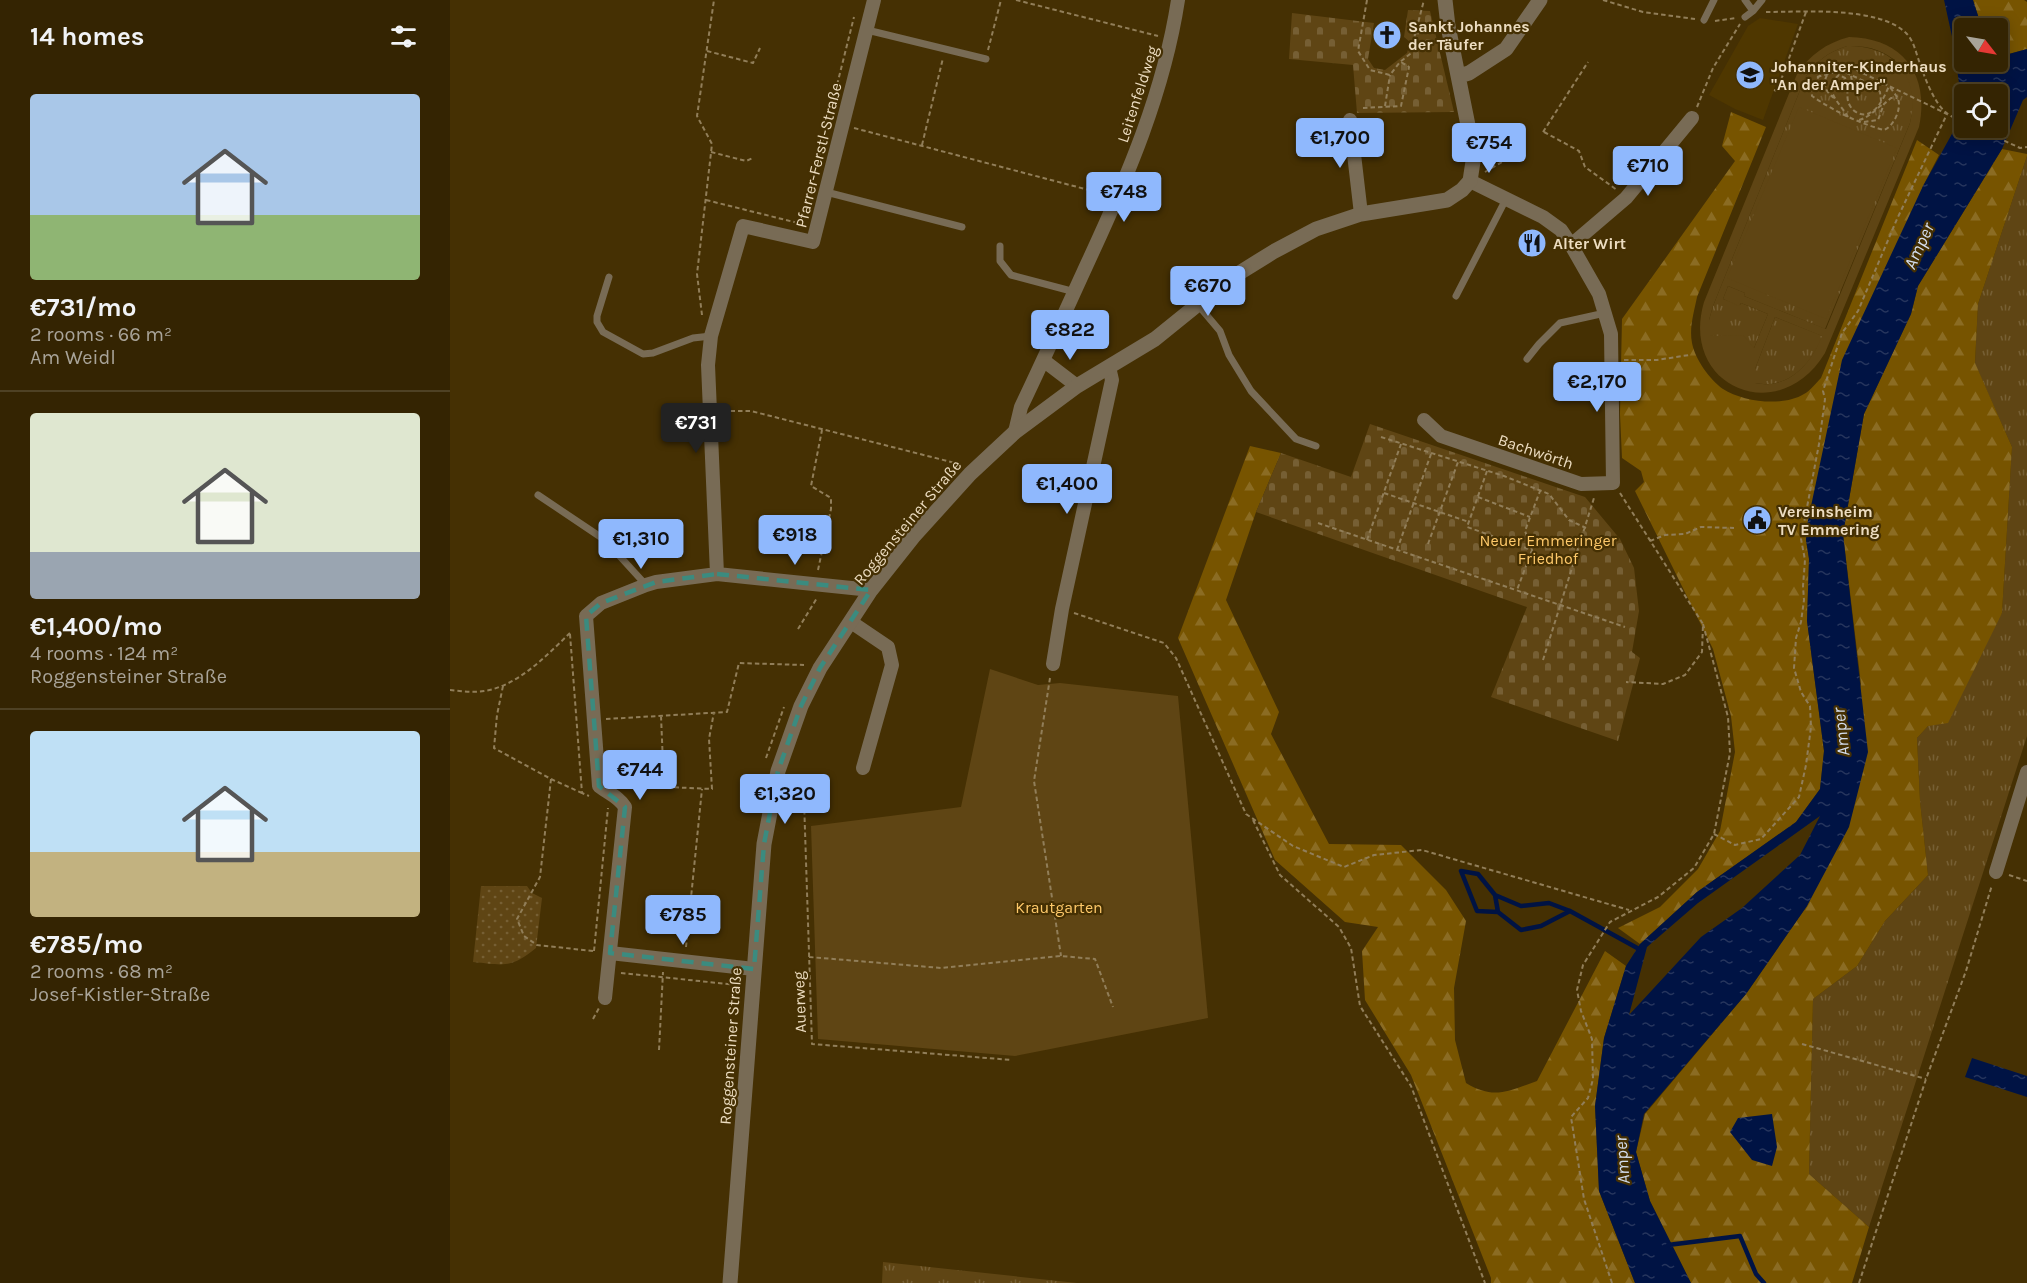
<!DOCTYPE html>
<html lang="en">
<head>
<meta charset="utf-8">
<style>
	:root { --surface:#342402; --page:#3f3011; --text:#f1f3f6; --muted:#a9a499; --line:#4e4124; --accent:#8fb8fd }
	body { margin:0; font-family:Karla,sans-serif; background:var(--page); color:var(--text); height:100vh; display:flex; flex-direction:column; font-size:22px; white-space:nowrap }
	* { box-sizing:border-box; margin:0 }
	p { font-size:20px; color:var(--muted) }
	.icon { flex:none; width:33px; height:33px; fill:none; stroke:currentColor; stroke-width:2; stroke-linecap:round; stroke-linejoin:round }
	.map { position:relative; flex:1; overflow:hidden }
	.side { display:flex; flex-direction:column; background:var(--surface); width:450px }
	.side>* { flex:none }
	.needle { width:39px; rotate:121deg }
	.buttons { position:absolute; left:1504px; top:18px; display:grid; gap:12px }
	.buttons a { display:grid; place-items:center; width:54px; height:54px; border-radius:6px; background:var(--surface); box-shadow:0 3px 15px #0003,0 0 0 2px var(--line); font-size:30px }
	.price { position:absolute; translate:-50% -51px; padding:0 14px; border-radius:6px; background:var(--accent); color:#111; font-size:20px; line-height:39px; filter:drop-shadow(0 2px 3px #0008) }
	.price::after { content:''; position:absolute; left:50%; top:36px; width:18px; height:14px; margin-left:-9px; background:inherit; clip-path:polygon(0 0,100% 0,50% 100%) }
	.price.on { background:#222; color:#fff }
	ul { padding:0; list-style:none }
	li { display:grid; align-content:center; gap:12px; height:318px; padding:0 30px }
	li+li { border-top:2px solid var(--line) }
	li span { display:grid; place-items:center; height:186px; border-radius:6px; color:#555 }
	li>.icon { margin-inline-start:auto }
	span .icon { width:108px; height:108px; fill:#fffc; stroke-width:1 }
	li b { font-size:26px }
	h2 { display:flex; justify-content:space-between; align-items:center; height:72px; padding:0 30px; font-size:26px }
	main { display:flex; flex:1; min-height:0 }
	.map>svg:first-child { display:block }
	.built { fill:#4f3700 }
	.grass { fill:url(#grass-tufts) }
	.forest { fill:url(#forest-firs) }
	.cemetery { fill:url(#cemetery-stones) }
	.park { fill:url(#park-dots) }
	.garden { fill:#5f4514; fill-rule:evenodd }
	.water { fill:url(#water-ripples); fill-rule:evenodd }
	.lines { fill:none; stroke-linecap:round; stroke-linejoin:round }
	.stream { stroke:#001344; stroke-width:4.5 }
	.path { stroke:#917e59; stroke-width:2; stroke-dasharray:4.5 3; stroke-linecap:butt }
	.service { stroke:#786b55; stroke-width:7 }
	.minor { stroke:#786b55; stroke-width:14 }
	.tertiary { stroke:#786b55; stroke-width:15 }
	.marked { fill:none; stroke:#3b8b7f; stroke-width:4.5; stroke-dasharray:12 8; stroke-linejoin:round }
	.labels { text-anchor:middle; stroke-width:4.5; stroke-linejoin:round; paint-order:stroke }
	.poi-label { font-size:16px; font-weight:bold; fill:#edddc1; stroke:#453003; text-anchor:start }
	.street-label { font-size:16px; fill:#edddc1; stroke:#453003 }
	.park-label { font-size:16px; fill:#fec96a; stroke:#453003 }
	.water-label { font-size:18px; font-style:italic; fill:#d3ddee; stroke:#453003 }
</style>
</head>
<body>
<main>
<section class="side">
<h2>14 homes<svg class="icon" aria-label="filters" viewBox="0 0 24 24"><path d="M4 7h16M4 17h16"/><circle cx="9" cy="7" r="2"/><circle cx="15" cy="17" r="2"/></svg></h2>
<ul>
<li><span style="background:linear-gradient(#a9c7e8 65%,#8fb573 0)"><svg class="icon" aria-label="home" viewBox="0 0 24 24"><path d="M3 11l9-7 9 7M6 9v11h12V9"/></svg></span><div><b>€731/mo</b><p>2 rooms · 66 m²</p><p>Am Weidl</p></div></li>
<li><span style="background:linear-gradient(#dfe7d0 75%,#9aa5b1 0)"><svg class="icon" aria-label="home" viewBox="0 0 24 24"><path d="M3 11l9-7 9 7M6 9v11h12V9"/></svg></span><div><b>€1,400/mo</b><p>4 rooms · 124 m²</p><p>Roggensteiner Straße</p></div></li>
<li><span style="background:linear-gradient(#bfe0f5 65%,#c2b280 0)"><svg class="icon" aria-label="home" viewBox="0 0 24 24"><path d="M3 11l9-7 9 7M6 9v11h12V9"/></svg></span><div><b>€785/mo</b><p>2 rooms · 68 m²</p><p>Josef-Kistler-Straße</p></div></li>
</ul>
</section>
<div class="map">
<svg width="1577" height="1283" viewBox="0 0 1577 1283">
	<defs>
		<pattern id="grass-tufts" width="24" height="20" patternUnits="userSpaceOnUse" patternTransform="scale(1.5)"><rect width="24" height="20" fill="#5f4514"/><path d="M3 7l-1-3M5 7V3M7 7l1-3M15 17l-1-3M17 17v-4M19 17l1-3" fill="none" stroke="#765f34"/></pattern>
		<pattern id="forest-firs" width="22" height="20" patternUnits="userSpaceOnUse" patternTransform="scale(1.5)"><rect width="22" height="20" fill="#775400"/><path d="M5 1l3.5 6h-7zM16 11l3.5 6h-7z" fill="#8b6c23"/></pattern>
		<pattern id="cemetery-stones" width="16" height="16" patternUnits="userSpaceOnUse" patternTransform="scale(1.5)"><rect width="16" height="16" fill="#5f4514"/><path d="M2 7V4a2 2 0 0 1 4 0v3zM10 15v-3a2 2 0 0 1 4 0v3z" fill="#765f34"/></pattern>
		<pattern id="park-dots" width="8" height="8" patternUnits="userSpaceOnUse" patternTransform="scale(1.5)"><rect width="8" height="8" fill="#5f4514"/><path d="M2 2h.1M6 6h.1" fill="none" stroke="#765f34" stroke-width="1.8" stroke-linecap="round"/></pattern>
		<pattern id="water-ripples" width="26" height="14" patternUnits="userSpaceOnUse" patternTransform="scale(1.5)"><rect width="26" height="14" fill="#001344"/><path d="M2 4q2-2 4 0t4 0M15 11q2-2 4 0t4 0" fill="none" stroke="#26355d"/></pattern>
	</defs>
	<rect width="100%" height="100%" fill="#453003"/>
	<path class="built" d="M1310 18 1348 24 1313 120 1285 109 1259 95 1298 26Z"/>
	<path class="grass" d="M1397 46C1428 45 1459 61 1463 95 1464 104 1462 114 1460 123L1375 329 1294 296 1295 293 1278 286 1273 299 1290 305 1291 303 1318 314 1304 348 1259 336V320L1263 306 1355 78C1366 61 1378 52 1397 46Z
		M1577 156V736L1419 1227 1359 1174 1363 999 1407 966 1435 921 1478 875 1470 801 1467 738 1478 726 1552 613 1562 447 1525 364 1528 304Z
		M1325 317 1373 336C1361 364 1338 390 1305 383V369Z
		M433 1262 627 1283H432Z"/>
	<path class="forest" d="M1523 0H1574L1577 2V49L1548 57V28H1532Z
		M1281 112 1316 127 1247 297C1244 312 1239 328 1242 343 1245 359 1260 380 1273 389 1293 402 1333 407 1354 394 1360 391 1366 383 1371 378L1467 140 1489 155 1473 186 1356 540 1359 559 1357 621 1374 751 1370 789 1346 822 1247 892 1190 944 1168 928 1210 907 1248 869 1270 831 1285 752 1281 716 1263 649 1185 491 1194 482 1191 471 1172 458 1170 414 1172 319 1285 161 1272 146Z
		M1552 149 1577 154V156L1528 304 1525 363 1562 447 1552 613 1498 723 1478 726 1467 738 1470 801 1478 875 1435 921 1407 966 1363 999 1359 1174 1419 1227 1402 1283H1241L1200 1201 1186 1152 1195 1114 1296 994 1357 906 1411 684 1393 534 1414 414 1461 314 1468 286Z
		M800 446 831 453 806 512 776 600 829 712 821 734 879 844 951 845 996 890 1016 921 1004 988 1005 1040 1016 1083C1044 1100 1058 1091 1087 1081L1155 951 1176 966 1154 1038 1145 1106 1149 1191 1185 1283H1041V1278L961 1075 915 1000 912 951 928 927 895 922 825 860 728 638Z"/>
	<path class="cemetery" d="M958 10 980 11 1004 112 907 113 903 65 839 59 842 13 924 23 918 59 924 68 935 70 957 53 960 42 954 37Z
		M920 424 1135 497 1170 539 1184 568 1189 611 1182 652 1190 658 1168 741 1041 697 1077 607 806 512 831 453 901 477Z"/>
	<path class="park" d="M31 886H77L82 893 92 898 86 948C60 969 55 965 23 962Z"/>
	<path class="garden" d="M1399 37C1453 38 1480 75 1469 127L1375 353C1329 429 1229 387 1254 302L1347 74C1360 55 1376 43 1399 37ZM1397 46C1446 44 1470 77 1460 123L1376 329 1294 296 1295 293 1278 286 1273 299 1289 306 1291 303 1318 314 1304 348 1293 335 1259 336V320L1263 306 1355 78C1366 61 1378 52 1397 46ZM1325 317 1372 336C1361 364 1338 390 1305 383V369Z
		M1349 107 1447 148 1376 319 1277 278Z
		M540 669 588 685 610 683 728 696 758 1018 565 1056 368 1039 361 826 511 807Z"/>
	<path class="water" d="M1494 0H1523L1532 28H1515V62H1548V57L1577 49V97L1573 100 1552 149 1468 286 1461 314 1414 414 1393 534 1418 752 1399 827 1357 906 1296 994 1194 1114 1186 1152 1200 1201 1241 1283H1185L1149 1191 1145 1106 1154 1038 1176 966 1190 944 1247 892 1346 822 1370 789 1374 751 1357 621 1359 559 1356 540 1357 525 1392 360 1473 186 1508 123 1511 97 1503 41ZM1548 94V128H1515V94ZM1370 816 1350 855 1292 908 1251 937 1179 1015 1197 947 1248 903Z
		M1522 1058 1577 1076V1097L1515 1077Z
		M1322 1114 1327 1147 1322 1166 1302 1160 1280 1132 1288 1118Z"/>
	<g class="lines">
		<path class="stream" d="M1011 871 1028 874 1045 895 1071 906 1099 903 1120 911 1189 949
			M1011 871 1027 911 1048 912 1071 930 1091 926 1120 911
			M1045 895 1048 912
			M1218 1245 1290 1236 1306 1274 1314 1283"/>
		<path class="path" d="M566 0 708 36
			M917 0 908 51 920 70 940 75 950 62 960 54 974 0
			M1153 0 1193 12 1245 19
			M1316 12C1353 12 1428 6 1456 33 1463 40 1465 49 1468 58 1473 73 1484 105 1498 114 1503 118 1510 119 1515 122
			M1265 21 1286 18
			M538 50 551 0
			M257 51 303 63 310 48
			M1377 75C1372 85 1376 92 1384 98
			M1367 77 1389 71 1397 73 1424 86 1430 92 1431 101
			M1400 87 1402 81 1401 76
			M1324 90 1327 91 1356 12
			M935 106 940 75
			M1247 107 1263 68 1290 24
			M913 108 951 106 959 67 951 62
			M1398 117C1390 103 1371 89 1389 75L1395 78C1400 86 1396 91 1398 101 1399 105 1402 110 1406 112 1423 122 1434 98 1439 86
			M1409 120C1421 117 1428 106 1434 104
			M1414 122 1428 120 1434 104 1441 98H1447
			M404 128 654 194
			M1527 128 1570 148 1577 147
			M1093 132 1138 62
			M1094 132 1129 151 1135 167 1167 190
			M472 145 493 58
			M261 152 296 161 303 158
			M1035 172 1064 155
			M256 200 352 224
			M358 201 404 17
			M252 315 247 274 262 144 247 116 264 0
			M1174 360H1207L1239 355
			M273 411H301L509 464
			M931 437 1054 476 1099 494 1119 520 1136 528
			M1037 471 1017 527 1082 550 1067 590
			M934 493 1019 522
			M1170 493 1253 624 1252 652 1235 675 1213 684 1176 682
			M1028 497 1080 517
			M868 523 1175 627
			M917 540 951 444
			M1200 541 1215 535 1235 534 1251 527 1284 528
			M978 544 1008 462
			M947 550 981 454
			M1082 550 1075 531 1090 491
			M368 570 381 509V498L361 486 372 430
			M624 613 714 643 726 658 796 814 843 846 894 867 924 855 972 850 1179 910
			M348 629 367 598
			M120 634 132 793 139 796
			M1093 660 1144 498
			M600 678 584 781 611 956
			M53 686 47 715 44 748 101 779 132 793
			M0 690C11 691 23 693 34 691 68 686 96 656 120 633
			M211 716 214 787
			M156 719 277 712 289 663 354 665
			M316 758 334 707
			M340 778 348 783 354 800 362 1044 562 1060
			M101 779 90 877 67 919 74 936 87 945 143 951
			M172 785 262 789 259 739 264 712
			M803 820 830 875 889 927 901 948 910 1006 961 1086 1035 1283
			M1264 834 1285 845 1311 839 1349 797 1356 765 1361 727 1360 706 1351 692 1344 668 1346 638 1351 622 1354 600 1353 586 1355 560 1351 539 1369 444 1375 399 1373 391 1392 333 1408 311 1447 219 1497 114 1396 65H1388L1373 71 1361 87 1362 96C1384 111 1408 123 1434 130 1443 127 1452 109 1448 99 1446 95 1442 90 1439 86
			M1559 875 1577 881
			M236 947 252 789
			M144 951 158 808
			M359 957 491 968 611 956 645 959 663 1007
			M171 973 288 985
			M143 1019 149 1008
			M1352 1044 1476 1079
			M209 1050 213 972
			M1162 1283 1134 1199 1121 1117 1138 1098 1143 1079 1142 1039 1131 1011 1127 990 1133 965 1160 922 1208 897 1244 868 1264 834 1280 753 1278 717 1253 624
			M1409 1283 1476 1079 1516 971 1542 885"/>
		<path class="service" d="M1295 0 1303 11
			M1295 17 1303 11 1312 0
			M1254 20 1264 0
			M417 30 536 59
			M376 192 512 227
			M550 246V261L561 275 625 292
			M159 277 147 316V322L153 332 193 354 203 353 243 338 261 336
			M1006 296 1056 199
			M748 305 770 331 779 355 801 391 846 439 866 446
			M1077 359 1089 344 1110 323 1155 313
			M88 495 155 540 196 585"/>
		<path class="minor" d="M900 120 911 214
			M1121 245 1176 198 1242 118
			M593 360 627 386
			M974 420 991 436 1131 484 1163 483 1161 334 1149 294 1121 245 1111 230 1093 217 1020 181
			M565 432 571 407C594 359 616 310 638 262 677 178 714 92 728 0
			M267 574 258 365 261 336 293 226 363 242 424 0
			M401 622 438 647 442 665 413 768
			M603 664 612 609 662 380 659 367
			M1546 872 1577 772
			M160 953 304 969
			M155 998 175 807C168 796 159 794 149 786L136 616 151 603 196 585 206 582 267 574 421 590"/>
		<path class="tertiary" d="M1009 76 1019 73 1056 49 1090 0
			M280 1283 314 844 328 771 351 706 370 668 421 590 463 537 520 474 565 432 627 386 705 339 778 280 823 252 866 229 911 214 997 200 1012 190 1020 181 1024 155 998 26 995 0"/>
	</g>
	<path class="marked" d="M267 574 421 590 370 668 351 706 328 771 314 844 304 969 160 953 175 807 149 786 136 616 151 603 206 582Z"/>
	<defs>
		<g id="church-disc" transform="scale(1.5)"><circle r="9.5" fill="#8fb8fd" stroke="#453003"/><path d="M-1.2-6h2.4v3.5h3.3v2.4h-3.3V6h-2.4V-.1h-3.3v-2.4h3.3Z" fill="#111"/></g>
		<g id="school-disc" transform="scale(1.5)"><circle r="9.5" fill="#8fb8fd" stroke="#453003"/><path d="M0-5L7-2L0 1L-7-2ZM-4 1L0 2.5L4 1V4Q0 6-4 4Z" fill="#111"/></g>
		<g id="restaurant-disc" transform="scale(1.5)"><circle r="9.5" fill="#8fb8fd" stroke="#453003"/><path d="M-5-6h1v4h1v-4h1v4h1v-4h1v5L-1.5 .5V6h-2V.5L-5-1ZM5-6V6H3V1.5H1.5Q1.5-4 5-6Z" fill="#111"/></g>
		<g id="civic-disc" transform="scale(1.5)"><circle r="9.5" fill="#8fb8fd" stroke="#453003"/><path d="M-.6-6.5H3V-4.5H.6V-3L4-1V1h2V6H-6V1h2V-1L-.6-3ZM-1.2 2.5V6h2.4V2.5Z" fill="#111"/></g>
	</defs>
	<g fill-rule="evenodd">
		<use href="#church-disc" x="937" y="35"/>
		<use href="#school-disc" x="1300" y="75"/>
		<use href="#restaurant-disc" x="1082" y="243"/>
		<use href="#civic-disc" x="1307" y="520"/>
	</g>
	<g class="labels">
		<g class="poi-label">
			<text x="958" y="32">Sankt Johannes<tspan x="958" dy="18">der Täufer</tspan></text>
			<text x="1321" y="72">Johanniter-Kinderhaus<tspan x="1321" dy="18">"An der Amper"</tspan></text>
			<text x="1103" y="249">Alter Wirt</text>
			<text x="1328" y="517">Vereinsheim<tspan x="1328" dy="18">TV Emmering</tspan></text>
		</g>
		<g class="street-label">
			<text transform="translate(687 94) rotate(-72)" y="6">Leitenfeldweg</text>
			<text transform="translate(368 155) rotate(-76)" y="6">Pfarrer-Ferstl-Straße</text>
			<text transform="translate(1086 451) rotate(19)" y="6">Bachwörth</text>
			<text transform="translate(457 522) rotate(-50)" y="6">Roggensteiner Straße</text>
			<text transform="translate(349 1002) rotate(-92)" y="6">Auerweg</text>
			<text transform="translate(280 1046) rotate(-86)" y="6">Roggensteiner Straße</text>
		</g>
		<g class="park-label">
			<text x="1098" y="546">Neuer Emmeringer<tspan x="1098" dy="18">Friedhof</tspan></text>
			<text x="609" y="913">Krautgarten</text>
		</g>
		<g class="water-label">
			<text transform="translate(1469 246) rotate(-65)" y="6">Amper</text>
			<text transform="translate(1391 732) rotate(-96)" y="6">Amper</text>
			<text transform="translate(1172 1160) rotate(-94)" y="6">Amper</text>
		</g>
	</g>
</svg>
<div class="buttons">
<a><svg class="needle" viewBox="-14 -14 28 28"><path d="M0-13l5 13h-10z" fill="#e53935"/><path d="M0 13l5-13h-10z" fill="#a9a499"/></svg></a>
<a><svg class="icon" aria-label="locate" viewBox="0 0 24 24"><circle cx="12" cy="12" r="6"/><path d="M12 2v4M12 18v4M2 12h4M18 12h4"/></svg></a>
</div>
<b class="price" style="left:890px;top:169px">€1,700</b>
<b class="price" style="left:1039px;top:174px">€754</b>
<b class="price" style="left:1198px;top:197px">€710</b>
<b class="price" style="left:674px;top:223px">€748</b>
<b class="price" style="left:758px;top:317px">€670</b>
<b class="price" style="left:620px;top:361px">€822</b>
<b class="price" style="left:1147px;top:413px">€2,170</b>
<b class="price on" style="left:246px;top:454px">€731</b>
<b class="price" style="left:617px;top:515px">€1,400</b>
<b class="price" style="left:345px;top:566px">€918</b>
<b class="price" style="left:191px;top:570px">€1,310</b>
<b class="price" style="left:190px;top:801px">€744</b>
<b class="price" style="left:335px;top:825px">€1,320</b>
<b class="price" style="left:233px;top:946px">€785</b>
</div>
</main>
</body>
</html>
